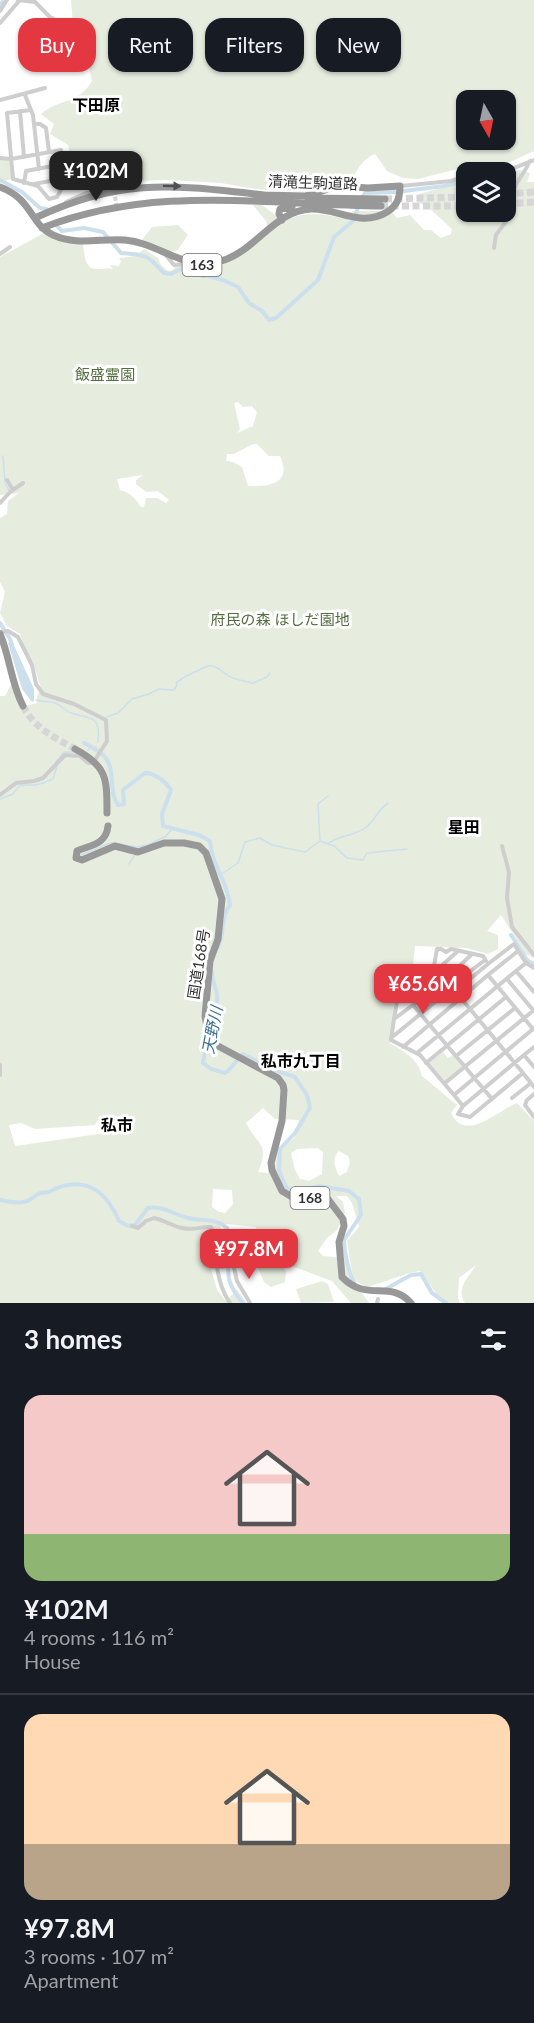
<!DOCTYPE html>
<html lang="en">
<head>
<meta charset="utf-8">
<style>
	:root { --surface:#171b24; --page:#20242c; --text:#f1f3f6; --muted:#9ea1a6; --line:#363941; --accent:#e33742 }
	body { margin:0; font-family:Lato,"Noto Sans JP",sans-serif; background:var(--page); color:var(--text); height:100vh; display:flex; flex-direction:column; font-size:22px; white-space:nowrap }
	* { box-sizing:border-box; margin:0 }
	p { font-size:20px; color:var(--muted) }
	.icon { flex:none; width:33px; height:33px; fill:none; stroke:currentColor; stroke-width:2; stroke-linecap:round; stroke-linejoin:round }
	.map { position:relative; height:1303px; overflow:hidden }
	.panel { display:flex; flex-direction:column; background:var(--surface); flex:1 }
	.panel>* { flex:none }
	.top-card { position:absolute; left:18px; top:18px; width:498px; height:54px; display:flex; gap:12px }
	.needle { width:39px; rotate:171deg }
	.fabs { position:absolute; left:456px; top:90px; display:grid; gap:12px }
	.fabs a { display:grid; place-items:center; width:60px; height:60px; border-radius:12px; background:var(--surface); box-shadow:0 2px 4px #0004; font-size:30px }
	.price { position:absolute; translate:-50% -51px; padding:0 14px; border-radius:12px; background:var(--accent); color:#fff; font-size:20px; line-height:39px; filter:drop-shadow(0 2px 3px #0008) }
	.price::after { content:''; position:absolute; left:50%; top:36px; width:18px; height:14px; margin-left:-9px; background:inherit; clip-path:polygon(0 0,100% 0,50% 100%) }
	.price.current { background:#222; color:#fff }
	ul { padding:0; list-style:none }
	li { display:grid; align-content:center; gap:12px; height:318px; padding:0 24px }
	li+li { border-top:2px solid var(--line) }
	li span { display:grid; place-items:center; height:186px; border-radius:18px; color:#555 }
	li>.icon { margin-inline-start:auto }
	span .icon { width:108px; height:108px; fill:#fffc; stroke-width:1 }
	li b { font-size:26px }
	h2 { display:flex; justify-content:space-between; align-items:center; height:72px; padding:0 24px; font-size:26px }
	.pill { padding:0 21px; border-radius:18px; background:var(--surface); box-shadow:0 2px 4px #0004; font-size:21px; line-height:54px }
	.pill.current { background:var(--accent); color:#fff }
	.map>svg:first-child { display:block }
	.green { fill:#e6eddf; fill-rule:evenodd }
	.water { fill:#ccdfec }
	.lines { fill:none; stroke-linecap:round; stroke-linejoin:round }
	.stream { stroke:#ccdfec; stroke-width:1.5 }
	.river { stroke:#ccdfec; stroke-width:4 }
	.minor-tunnel { stroke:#d6d6d6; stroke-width:4; stroke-dasharray:4 2; stroke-linecap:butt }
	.highway-tunnel { stroke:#d6d6d6; stroke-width:7; stroke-dasharray:7 3.5; stroke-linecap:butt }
	.minor { stroke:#cecece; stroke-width:4 }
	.highway { stroke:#989898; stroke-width:7 }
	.oneway { fill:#505050 }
	.labels { text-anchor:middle; stroke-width:6; stroke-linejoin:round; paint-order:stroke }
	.shield { fill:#fff; stroke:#6f6f6f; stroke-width:1.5 }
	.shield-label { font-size:14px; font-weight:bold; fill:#313131 }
	.street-label { font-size:15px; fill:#313131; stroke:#fff }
	.park-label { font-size:15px; fill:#536c3e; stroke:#fff }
	.neighbourhood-label { font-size:16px; font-weight:bold; fill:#000; stroke:#fff }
	.water-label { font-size:16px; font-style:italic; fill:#3f7192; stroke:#fff }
</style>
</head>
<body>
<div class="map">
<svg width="534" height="1303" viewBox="0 0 534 1303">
	<rect width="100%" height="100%" fill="#fff"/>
	<path class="green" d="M71 0H534V151L497 168H461L418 179 403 178 387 171 375 154C362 160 358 167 353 180L303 192 255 189 221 183 168 180 138 181 102 186 90 176 75 175 68 145 50 134 54 124 41 114C61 97 77 106 92 81L86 56 79 47 74 37ZM466 100H506V140H466Z
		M0 160H10L12 179 0 182Z
		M520 170 530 173 527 182H534V958L526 954 501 915 487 931 498 935V949L488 954 466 948 415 946 411 986 395 999 390 1043C405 1052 418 1059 422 1076L457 1105 451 1113C465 1143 497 1111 517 1103L534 1121V1303H465C455 1288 469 1277 476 1265L459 1278 458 1298 460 1303H443L420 1271C404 1273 384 1283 366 1287L353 1279 347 1241 359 1227 352 1203 347 1196H336L343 1202 345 1213 337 1230 327 1238 318 1251 323 1256 345 1258 349 1276 369 1303H351L332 1281 289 1265H283L286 1272 285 1282 271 1287 264 1282 252 1254 259 1248 256 1227 227 1224 220 1226 223 1232 225 1269H211L217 1290 226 1301 237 1290 247 1303H0V696H5L12 683 21 707 37 703V696L41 688 33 662 27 653 20 634 7 626 0 613 5 592 0 582V518L7 514 8 501 19 493 0 495V257L44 233 83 244C85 253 83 269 97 269 103 269 107 268 113 269L110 265 119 266 121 261 119 258 136 256 144 249 158 258 161 265 168 271 173 270 179 262 196 267 219 266 222 270 221 266 243 253 269 233 266 221 251 203 262 205 284 222C303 210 322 214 343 218L353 211H391L397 218 410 215 424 230H431L441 238 451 234 452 229 430 209 416 201 419 194 466 181V212H506V173ZM238 402 243 407 252 406 257 412 253 426 237 433 240 429 234 403ZM253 444H257L269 456H280C293 484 268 487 248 486L242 467 233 462 226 461 227 454H234ZM143 475 136 480V484L146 492 158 491 169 500 166 503 157 498H146L144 507H141C135 498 131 493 120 490L117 479ZM263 1108 275 1119 299 1120 294 1138 275 1153 268 1173 258 1172C270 1144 258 1146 246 1123ZM97 1120 99 1124 109 1126 119 1131 15 1146 9 1125 21 1123 35 1129 95 1125ZM318 1148 323 1152 322 1174 309 1181 300 1179 295 1170 291 1153 297 1149ZM339 1151 348 1156 350 1162 347 1172 339 1176C335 1168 331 1158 339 1151ZM213 1189 232 1190 233 1204 225 1213 219 1212 212 1207Z
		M178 225 188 235 177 251 169 252 141 241 152 227Z
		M443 1052 448 1058 453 1055 462 1067 445 1081 429 1063Z
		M322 1281 328 1284 334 1302 301 1303 296 1289Z"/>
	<path class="water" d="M324 28 336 33 344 45 329 48V45L326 47 322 46Z
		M12 641 34 689V701L32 702 22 689 8 643Z"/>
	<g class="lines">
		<path class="stream" d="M3 456 5 483 9 491
			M36 700C42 702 49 701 55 703 61 705 65 711 71 713 90 719 101 714 98 742
			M107 717 118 713 132 699 149 694 159 689 174 690 177 685 176 683C183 677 189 675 197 671 212 663 213 664 226 674 232 680 246 681 253 683L267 677 270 673
			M88 750 91 747
			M95 750 96 746
			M56 762 64 752H74
			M0 799 13 794C20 783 22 785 34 785 40 785 47 781 53 779L57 766
			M320 841 318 804 328 796
			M329 843C339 835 354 836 365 828 375 821 378 809 388 803
			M119 844 137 847 146 845
			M148 845 166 836 172 829
			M81 855 110 843H114
			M129 864 135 855
			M220 875 238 863 245 842 260 838 272 845 305 852 320 841 334 846 347 858 363 860 367 853 407 849"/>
		<path class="river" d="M0 5 4 0
			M0 180 22 192 40 208 46 209
			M404 191 444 186 466 181
			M362 198 365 193 397 192
			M56 225 62 231 84 228 103 232 121 253C147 255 146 254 164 273L171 274 183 268 202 276 205 275 223 280 238 287 249 303 262 311 269 320 276 318 318 280 334 237 353 221 359 205
			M0 623 10 639 12 645
			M84 743C91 747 99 751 105 757 116 771 108 791 118 805L124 804 123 790 145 773C155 773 166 782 171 790L162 814 163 826 199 835 210 841C211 864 228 882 230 905 220 918 225 933 218 947
			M511 935 528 961 534 964
			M212 972C212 986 223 996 213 1010L203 1063 211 1069 225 1073C231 1070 236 1060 243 1054L274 1070 295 1077 307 1095 310 1108 295 1133 280 1149 279 1170 284 1183 288 1189 293 1192 320 1186 349 1191 359 1199 361 1215 344 1240C344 1249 349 1275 354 1282
			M0 1200C8 1201 16 1204 24 1202 30 1201 34 1196 40 1193 43 1192 46 1193 49 1192 52 1191 54 1189 57 1188 89 1176 108 1195 119 1221L128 1226 135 1225 148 1208C162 1205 175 1215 188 1218 198 1221 209 1218 219 1223 221 1223 226 1227 227 1228 229 1233 227 1268 229 1279 231 1288 237 1296 243 1303
			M384 1290 411 1275 421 1274 432 1293 446 1303"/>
		<path class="minor-tunnel" d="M114 191 117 208"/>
		<path class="highway-tunnel" d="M506 194 534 192
			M385 199 466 197
			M506 204 534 202
			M381 206H466
			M23 706C35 729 54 737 75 749"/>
		<path class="minor" d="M18 0 35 2 50 17 85 37 94 48
			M0 11 7 0
			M0 23 20 0
			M25 95 33 115 39 169
			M0 100 45 88
			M20 111 24 157
			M34 124H40L46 128 49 152
			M0 158 11 159 61 150 66 181 57 197 49 199 38 186 13 179C11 157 9 135 7 113L31 110
			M491 172H504L534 160
			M24 183 26 171 63 164
			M34 184 66 178
			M401 186 451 181 466 176
			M466 192V193
			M66 202 86 193 113 188
			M506 205 512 206
			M494 248 496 235 513 212C509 184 519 184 530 161
			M164 253 174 265 184 264 197 272H203L204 276
			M0 254 10 247
			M7 480 13 490
			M0 503 10 492 23 483
			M0 632 8 631 18 637 32 665 36 684 43 694 74 704 106 720 107 741 93 763H88L80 756 65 755 43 778 34 781 16 783 0 795
			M502 846 509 872 507 898 512 927 534 955
			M526 963 534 968
			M434 966 465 983 488 964
			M439 968 458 951
			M451 974 472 954
			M488 975 518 951
			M460 979 485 960
			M507 979 533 1010
			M440 982 456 992 523 1073
			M425 996 440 982 432 977
			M413 1005 425 996 418 988
			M394 1019 397 1002 432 977 437 949H441L446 952 451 949 483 956 488 964 514 944 526 963 516 971 534 992
			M391 1038 451 989
			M403 1047 488 975 533 1029 454 1095 463 1106 458 1114 470 1117 523 1073 534 1087
			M417 1053 516 971
			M524 1055 534 1047
			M456 1056 515 1008
			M426 1063 506 997
			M0 1065V1075
			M445 1083 534 1010
			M534 1094 527 1100 525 1105 534 1117
			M454 1095 420 1055 391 1040 394 1019 413 1005 492 1099
			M512 1098 531 1083
			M463 1106 524 1055 534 1067
			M132 1226 138 1228 146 1221 154 1218C164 1220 172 1226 182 1228 196 1231 200 1226 211 1227 216 1237 215 1244 216 1256 217 1273 220 1289 230 1303
			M244 1256 233 1263 237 1281 250 1303
			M377 1303 378 1299"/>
		<path class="highway" d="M0 187C33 199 30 225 53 235 77 246 101 238 125 240 160 243 184 272 221 261 255 252 275 210 311 209 337 208 361 228 387 212 397 206 400 198 400 186L368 188 339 186 305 196 261 195
			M308 198 385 199
			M35 218C121 177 173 185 264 195
			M282 220 279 214 280 209 292 207
			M42 228C156 184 264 205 381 206
			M0 634C10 657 11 683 23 706
			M75 749C107 766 107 778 107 813
			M108 826C106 845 90 845 77 851L76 858 82 860 115 846 138 852 164 843H184L199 846 206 853 222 899 218 939 210 961 205 1016 208 1033 218 1046 278 1078 283 1085 284 1090 282 1121 271 1163 272 1170 282 1191 292 1197 328 1199 343 1219 344 1226 339 1242 342 1277C367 1303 390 1279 411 1303"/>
	</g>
	<defs><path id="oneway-solid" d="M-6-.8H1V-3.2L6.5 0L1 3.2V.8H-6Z" transform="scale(1.5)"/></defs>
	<use class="oneway" href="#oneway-solid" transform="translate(172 186) rotate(1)"/>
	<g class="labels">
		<g class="shield">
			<rect x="182.5" y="254" width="39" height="22" rx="4.5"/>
			<rect x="290.5" y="1187" width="39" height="22" rx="4.5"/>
		</g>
		<g class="shield-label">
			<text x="202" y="270">163</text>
			<text x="310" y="1203">168</text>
		</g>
		<g class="street-label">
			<text transform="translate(313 183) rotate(2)" y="5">清滝生駒道路</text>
			<text transform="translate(199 964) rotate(-81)" y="5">国道168号</text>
		</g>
		<g class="park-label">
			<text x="105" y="380">飯盛霊園</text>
			<text x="280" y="625">府民の森 ほしだ園地</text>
		</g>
		<g class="neighbourhood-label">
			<text x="96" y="111">下田原</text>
			<text x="464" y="833">星田</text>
			<text x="301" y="1067">私市九丁目</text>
			<text x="117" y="1131">私市</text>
		</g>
		<g class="water-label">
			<text transform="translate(212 1030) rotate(-79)" y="6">天野川</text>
		</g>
	</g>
</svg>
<div class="fabs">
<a><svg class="needle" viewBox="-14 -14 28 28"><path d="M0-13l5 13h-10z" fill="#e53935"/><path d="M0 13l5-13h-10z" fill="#9ea1a6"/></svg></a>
<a><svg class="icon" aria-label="layers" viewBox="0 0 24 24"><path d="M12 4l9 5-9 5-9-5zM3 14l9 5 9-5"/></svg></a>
</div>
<b class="price current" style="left:96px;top:202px">¥102M</b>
<b class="price" style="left:423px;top:1015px">¥65.6M</b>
<b class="price" style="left:249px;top:1280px">¥97.8M</b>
<div class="top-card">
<a class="pill current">Buy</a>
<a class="pill">Rent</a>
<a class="pill">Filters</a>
<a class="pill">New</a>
</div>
</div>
<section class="panel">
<h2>3 homes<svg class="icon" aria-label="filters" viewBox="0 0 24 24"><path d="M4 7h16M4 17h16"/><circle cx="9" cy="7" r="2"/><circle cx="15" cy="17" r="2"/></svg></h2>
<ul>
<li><span style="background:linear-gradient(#f6c9c9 75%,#8fb573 0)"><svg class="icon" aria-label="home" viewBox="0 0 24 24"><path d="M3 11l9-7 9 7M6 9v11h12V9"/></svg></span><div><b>¥102M</b><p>4 rooms · 116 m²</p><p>House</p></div></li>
<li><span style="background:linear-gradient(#ffd9b3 70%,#b9a48a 0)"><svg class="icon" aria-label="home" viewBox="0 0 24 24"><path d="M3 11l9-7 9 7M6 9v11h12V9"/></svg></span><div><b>¥97.8M</b><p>3 rooms · 107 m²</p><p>Apartment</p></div></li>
</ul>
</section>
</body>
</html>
